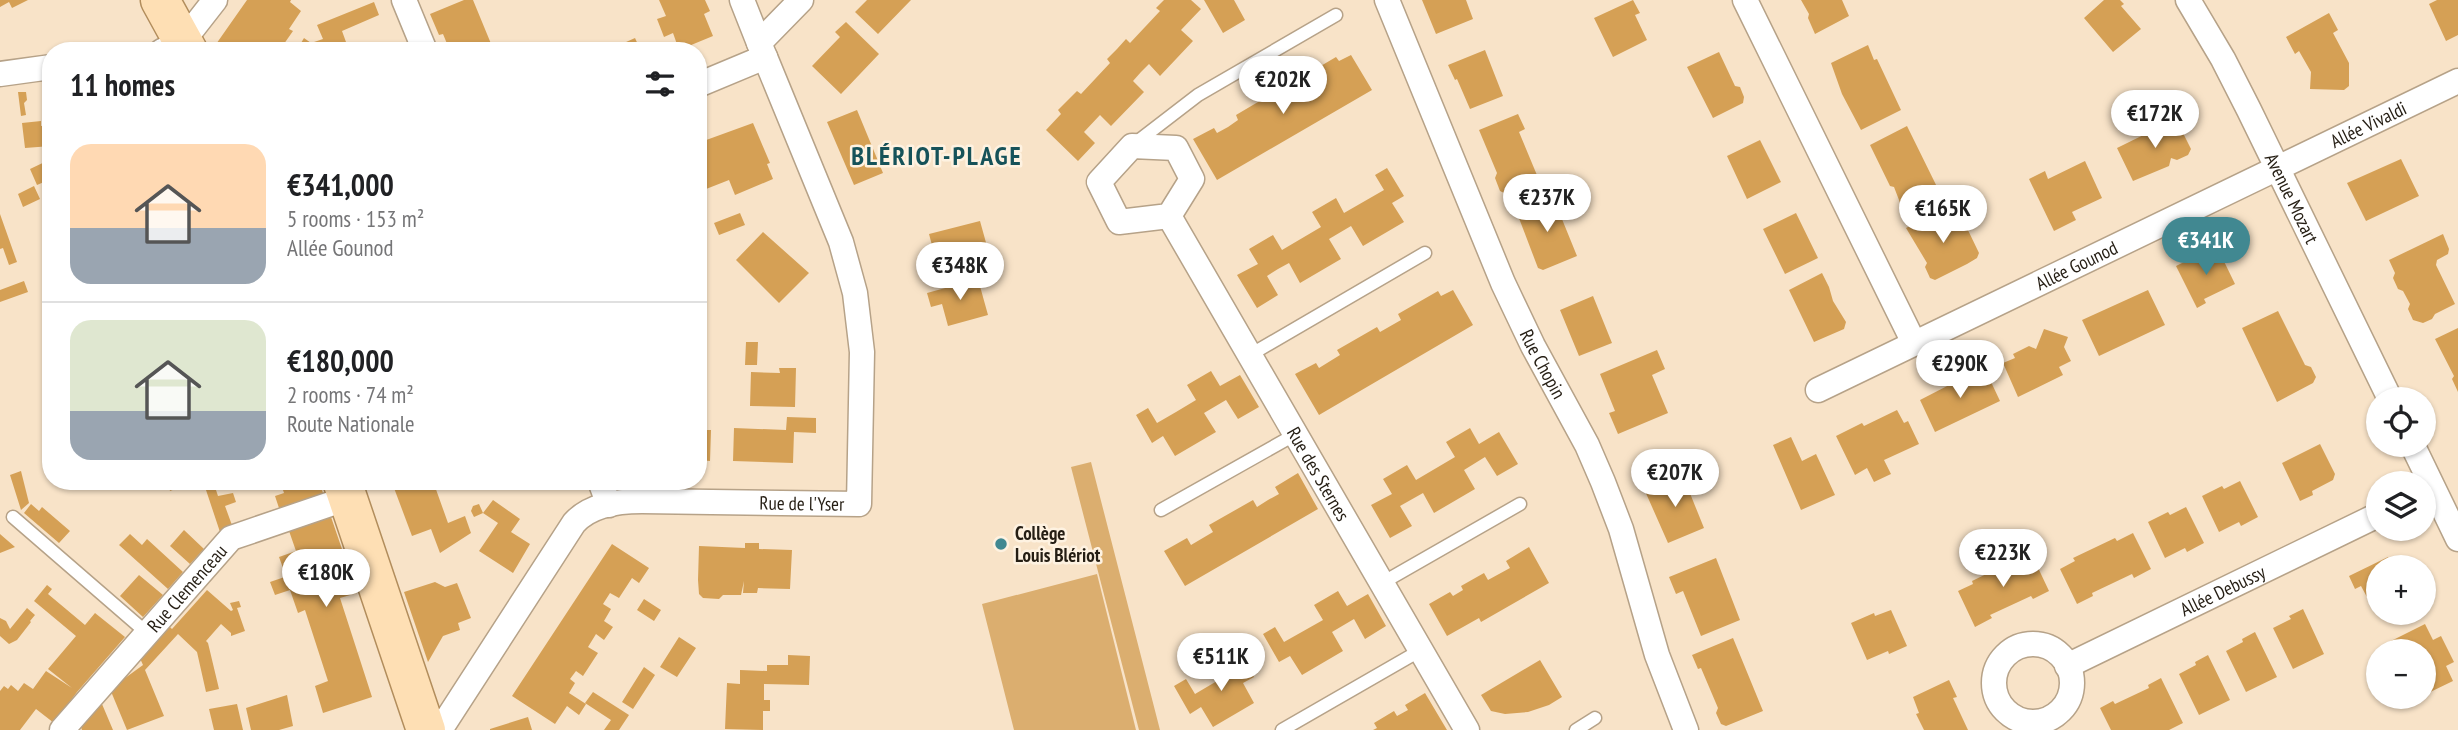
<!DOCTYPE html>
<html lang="en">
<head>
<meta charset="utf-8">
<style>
	:root { --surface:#fff; --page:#f2f2f2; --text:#202124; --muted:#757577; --line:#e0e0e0; --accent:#418891 }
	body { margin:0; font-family:"PT Sans Narrow",sans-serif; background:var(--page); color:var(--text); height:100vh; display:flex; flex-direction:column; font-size:26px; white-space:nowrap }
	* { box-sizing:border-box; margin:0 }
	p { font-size:23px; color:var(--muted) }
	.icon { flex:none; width:38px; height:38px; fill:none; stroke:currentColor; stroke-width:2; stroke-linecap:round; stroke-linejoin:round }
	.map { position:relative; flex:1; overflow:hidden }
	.side { position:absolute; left:42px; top:42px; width:665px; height:448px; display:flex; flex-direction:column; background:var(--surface); border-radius:28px; box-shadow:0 2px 5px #0004 }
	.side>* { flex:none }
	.fabs { position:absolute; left:2366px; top:387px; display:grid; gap:14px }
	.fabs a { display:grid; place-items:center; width:70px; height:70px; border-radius:50%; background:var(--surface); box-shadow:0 2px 5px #0004; font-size:35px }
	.price { position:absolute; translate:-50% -60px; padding:0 16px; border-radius:24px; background:#fff; color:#222; font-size:23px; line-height:46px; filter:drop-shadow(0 2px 4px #0008) }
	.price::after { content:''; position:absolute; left:50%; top:42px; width:21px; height:16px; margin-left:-10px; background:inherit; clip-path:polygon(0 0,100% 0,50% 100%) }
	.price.current { background:var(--accent); color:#fff }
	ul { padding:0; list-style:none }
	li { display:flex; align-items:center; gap:21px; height:175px; padding:0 28px }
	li+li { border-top:2px solid var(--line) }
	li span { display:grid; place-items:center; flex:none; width:196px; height:140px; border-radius:21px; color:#555 }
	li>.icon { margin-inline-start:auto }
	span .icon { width:84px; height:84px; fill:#fffc; stroke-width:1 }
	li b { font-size:30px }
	h2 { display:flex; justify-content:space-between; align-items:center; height:84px; padding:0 28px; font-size:30px }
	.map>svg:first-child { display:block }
	.green { fill:#dbae6f }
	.building { fill:#d5a055 }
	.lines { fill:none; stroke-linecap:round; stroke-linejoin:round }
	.lane-casing { stroke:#b6a288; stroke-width:15 }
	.street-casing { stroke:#b6a288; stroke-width:27 }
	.primary-casing { stroke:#b28d5c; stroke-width:41 }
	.lane { stroke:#fff; stroke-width:12 }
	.street { stroke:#fff; stroke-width:24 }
	.primary { stroke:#fedfb4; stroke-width:38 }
	.poi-dot { fill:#418891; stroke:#fef2e1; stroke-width:2.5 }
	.labels { text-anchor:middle; stroke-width:5; stroke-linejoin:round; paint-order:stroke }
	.street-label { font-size:19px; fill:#251e14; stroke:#fef2e1 }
	.poi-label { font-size:19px; font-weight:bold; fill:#251e14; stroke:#fef2e1; text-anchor:start }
	.district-label { font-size:26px; font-weight:bold; letter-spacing:2px; fill:#165259; stroke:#fef2e1 }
</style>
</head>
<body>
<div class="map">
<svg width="2458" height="730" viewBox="0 0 2458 730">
	<rect width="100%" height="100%" fill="#f8e3c8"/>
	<path class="green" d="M1091 462 1160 730H1139L1071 467Z
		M1097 574 1136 730H1014L982 604Z"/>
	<path class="building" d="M0 0H28L12 8 9 2 0 7Z
		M247 0H291L290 2 301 11 289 29 293 31 279 51H215L214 47Z
		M464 0H473L494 51H450L443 34 439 35 430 14Z
		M659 0H705L710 11 704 14 713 36 679 50 673 33 664 37 657 19 666 16Z
		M867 0H911L878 34 855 12Z
		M1164 0H1191L1201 9 1181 30 1193 41 1160 76 1149 64 1141 72 1133 81 1144 92 1111 126 1100 115 1084 132 1095 143 1078 161 1046 130 1061 114 1058 110 1077 91 1081 94 1110 63 1107 59 1117 49 1126 39 1130 43 1160 11 1156 8Z
		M1204 0H1234L1245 20 1223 33Z
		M1422 0H1466L1473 19 1436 34Z
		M1633 0 1640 13 1635 15 1647 40 1613 57 1594 18Z
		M1801 0H1842L1849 16 1815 34 1808 18 1809 14Z
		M2104 0H2120L2124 4 2121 6 2141 29 2113 52 2084 18Z
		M2437 0H2458V35L2446 41 2429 4Z
		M374 2 379 15 342 31 346 42 328 51H293L303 47 301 43 304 38 311 43 323 39 317 25Z
		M2329 13 2338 30 2333 33 2349 63V86L2344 90 2310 89 2311 72 2299 51 2295 54 2286 37Z
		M846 22 879 54 841 94 812 66 840 37 835 32Z
		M635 38 641 51H606Z
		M1868 45 1874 60 1877 59 1901 110 1861 130 1842 94 1831 63Z
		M1485 50 1503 96 1470 109 1457 79 1455 80 1448 65Z
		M1719 52 1735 86 1740 87 1744 97 1743 103 1713 118 1687 67Z
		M1351 55 1372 90 1217 180 1193 139 1214 128 1217 133 1228 127 1238 120 1236 115 1275 92 1279 97 1300 85 1297 80 1336 57 1339 61Z
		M18 92H26L27 100 24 103 26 115 21 116Z
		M857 110 883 173 854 185 827 122Z
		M1518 114 1525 129 1519 132 1539 180 1506 194 1500 191 1495 178 1497 173 1479 130Z
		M2176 119 2191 149 2188 155 2177 160 2171 158 2169 166 2133 181 2117 148Z
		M41 121V126L51 125V146L25 148 22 123Z
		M753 123 770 163 767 164 773 179 735 195 729 180 701 191 698 184V143Z
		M1907 126 1941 195 1904 213 1894 187 1890 186 1870 145Z
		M1760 140 1781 182 1747 199 1727 156Z
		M51 159V179L37 185 30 169Z
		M2401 159 2419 196 2366 221 2347 183Z
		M2085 161 2102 198 2072 212 2076 220 2054 231 2029 179 2045 171 2048 179Z
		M1387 168 1404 196 1392 203 1404 222 1363 246 1351 226 1329 239 1341 259 1300 283 1289 263 1278 269 1267 276 1278 295 1257 308 1237 275 1258 264 1249 249 1273 235 1282 250 1321 227 1312 212 1336 198 1344 213 1384 190 1375 175Z
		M34 186 40 199 23 207 18 194Z
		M1553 197 1577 256 1543 270 1538 268 1517 213Z
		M1940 211 1950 231 1961 225 1966 226 1979 253 1977 258 1967 264 1935 280 1930 278 1925 267 1927 263 1906 228Z
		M740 213 745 225 719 235 714 223Z
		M1796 213 1818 258 1785 274 1763 229Z
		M0 214 17 262 9 265 3 248 0 249Z
		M980 221 990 257 949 268 943 246 933 249 929 234Z
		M763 232 809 273 779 303 736 260Z
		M2443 234 2449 249 2448 254 2437 260 2436 265 2455 304 2435 314 2432 319 2423 323 2413 320 2408 309 2410 304 2403 291 2398 289 2393 278 2395 273 2389 260Z
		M2218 249 2235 284 2204 299 2206 303 2197 308 2176 266 2190 259 2191 262Z
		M1822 273 1829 287 1833 301 1846 322 1844 329 1814 342 1789 290Z
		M978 279 988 315 948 326 942 304 931 307 927 293Z
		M24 281 28 292 0 302V290Z
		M1453 290 1473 325 1319 415 1295 374 1316 363 1319 368 1340 355 1337 350 1377 327 1380 332 1401 320 1398 314 1438 291 1441 296Z
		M2148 290 2165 325 2099 356 2082 320Z
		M1593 296 1612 343 1579 356 1560 310Z
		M2278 311 2305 365 2311 367 2316 377 2313 383 2277 402 2242 328Z
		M2458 328V392L2452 379 2454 376 2435 339Z
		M2044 329 2068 337 2064 347 2071 361 2059 367 2063 375 2018 397 2003 363 2015 358 2013 354 2029 346 2036 349Z
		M746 342H758L757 365H745Z
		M1657 350 1665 369 1652 375 1668 413 1618 434 1609 413 1615 411 1600 374Z
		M1984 367 2000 401 1935 432 1920 400Z
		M779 368H796L795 407 750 406 751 372 780 373Z
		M1211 371 1220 386 1240 375 1259 407 1238 419 1226 400 1204 413 1216 432 1175 456 1163 436 1152 443 1136 415 1148 408 1157 423 1176 412 1196 400 1187 385Z
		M1897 410 1904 423 1908 421 1919 444 1884 460 1891 474 1874 482 1867 468 1855 475 1836 436 1862 423 1864 426Z
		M787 417 816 418V433L794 432 793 463 733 461 734 428 786 430Z
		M1470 428 1479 444 1499 432 1518 464 1497 476 1485 457 1464 470 1475 489 1434 513 1423 493 1400 506 1412 526 1390 538 1371 505 1392 494 1383 479 1407 465 1416 480 1455 457 1446 442Z
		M698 430H711L710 461 698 460Z
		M1791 437 1802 461 1816 454 1835 495 1801 510 1773 445Z
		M2320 444 2335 474 2333 480 2312 491 2313 495 2300 501 2282 463Z
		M21 471 29 503 21 510 10 475Z
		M1298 473 1318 509 1185 586 1164 551 1187 538 1191 545 1213 532 1209 525 1253 500 1257 507 1268 500 1279 494 1275 487Z
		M1683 476 1704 528 1668 543 1645 491Z
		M167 481H181L183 486 170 491Z
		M203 481H213L218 496 233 493 236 502 225 506 233 528 220 532Z
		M280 481H319L324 496 280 511 275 496 284 493Z
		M411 481H433L448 523 465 516 471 533 440 553 431 529 412 536 394 488Z
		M2240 481 2258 517 2241 526 2239 522 2219 532 2202 496 2222 486 2224 489Z
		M493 500 520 519 511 532 530 544 513 573 479 551 498 523 483 513 474 517 471 511 473 506 479 504 483 513Z
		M31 504 39 511 42 507 70 531 59 543 24 513Z
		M2186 507 2204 543 2187 552 2185 548 2165 558 2148 522 2168 512 2170 515Z
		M330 514 357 593 340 598 372 697 323 713 315 686 328 681 305 610 298 613 290 590 275 595 270 582 308 569 305 560 283 568 279 557 296 551 288 528Z
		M184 530 204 549 190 564 170 546Z
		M2133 533 2151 569 2134 578 2132 574 2092 593 2093 596 2077 604 2060 569 2075 561 2073 558 2115 538 2117 541Z
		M0 534 15 547 0 553Z
		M130 534 142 545 147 539 183 572 168 589 119 545Z
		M745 543H759V549L792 550 790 589 758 588 757 593H743L744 581 741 595H723L719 599 703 598 699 594 698 580 699 546 745 548Z
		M612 544 649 568 639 583 632 578 619 598 610 593 603 604 611 609 604 621 613 627 604 640 596 634 588 647 598 653 583 676 576 671 570 679 575 683 569 693 586 704 579 715 567 706 555 724 512 696Z
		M1529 547 1549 583 1481 622 1479 618 1447 636 1429 604 1450 592 1453 596 1463 590 1461 586 1484 573 1488 580 1510 568 1506 561Z
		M2032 555 2049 591 2033 599 2031 596 1990 615 1992 618 1975 627 1958 591 1973 584 1972 581 2015 560 2017 563Z
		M2388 557 2393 567H2378V608L2374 610 2361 586 2355 589 2349 576Z
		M1716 558 1740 620 1701 636 1683 591 1676 594 1669 577Z
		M139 575 163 595 143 617 120 596Z
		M435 582 445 587 457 583 471 618 458 623 460 630 443 636 428 662 404 592Z
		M47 585 52 589 48 594 85 625 95 613 125 637 77 692 54 723 36 709 20 730H0V691L4 686 8 689 11 685 18 691 24 683 33 689 46 671 72 688 48 669 76 636 34 601Z
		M207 590 231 611 233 610 230 603 239 601 241 607 237 608 245 631 231 636V633L221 624 206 641 208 643 219 689 206 692 197 652 178 634 145 670 164 716 127 730 110 689 143 665 138 654 166 623 172 629Z
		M1338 591 1347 606 1368 594 1386 626 1365 639 1354 619 1332 632 1343 651 1302 675 1290 656 1279 662 1263 634 1275 627 1284 642 1323 620 1314 605Z
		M644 599 661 610 654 621 637 610Z
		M27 608 35 615 30 621 31 622 17 640 9 644 0 636V618L6 621 10 629Z
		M2303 609 2324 654 2293 669 2273 628 2291 619 2289 616Z
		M1891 610 1907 646 1889 654 1888 651 1867 660 1851 623 1874 613 1875 616Z
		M2425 624 2433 640 2441 636 2454 662 2446 666 2453 681 2424 695V651H2394L2389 642Z
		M2255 632 2277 677 2246 692 2226 651 2243 642 2242 639Z
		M679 637 696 648 677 677 660 667Z
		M1733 638 1763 711 1726 726 1721 724 1716 713 1718 708 1701 668 1698 669 1692 655Z
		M1237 649 1254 677 1243 683 1254 703 1213 727 1201 707 1190 714 1174 686 1186 679 1195 694 1234 671 1226 656Z
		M788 655 810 656 809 685 764 684V700H770V711H763V730L725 729 727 683 740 684V670L767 671V665H788Z
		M2208 655 2230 700 2199 715 2179 674 2196 665 2195 662Z
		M1540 660 1562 697 1549 705 1528 712 1505 714 1491 711 1481 695Z
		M644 667 655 675 633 709 622 702Z
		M2161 678 2183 723 2169 730H2111L2100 708 2113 701 2115 704 2149 688 2148 685Z
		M1949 680 1957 697 1953 698 1968 730H1924L1916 714 1919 713 1913 697Z
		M593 692 629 715 619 730H604L611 720 585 703Z
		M1425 693 1447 730H1373L1377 728 1374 723 1394 711 1397 716 1408 710 1405 705Z
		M287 695 293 726 279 730H251L246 708Z
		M99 697 113 730H82L79 722Z
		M237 704 243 730H214L209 709Z
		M528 717 532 730H490V729Z"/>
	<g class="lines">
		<g class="lane-casing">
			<path id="lane" d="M1133 145 1198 95 1336 15
				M1250 355 1425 253
				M1161 510 1296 434
				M13 517 147 633
				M1382 583 1520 504
				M1282 730 1421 650
				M1576 730 1595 718"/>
		</g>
		<g class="street-casing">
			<g id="street">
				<path d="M404 0 425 51"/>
				<path d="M742 0 759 43"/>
				<path id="s1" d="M1387 0 1503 283 1533 346 1587 445 1603 482 1621 529 1657 655 1686 730"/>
				<path d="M1745 0 1914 343"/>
				<path id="s2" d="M2188 0 2223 59 2249 110 2390 399"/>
				<path d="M162 51 183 41 215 0"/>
				<path d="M0 74 51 67"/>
				<path d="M698 85 765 57 759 43 801 0"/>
				<path d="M1132 146 1176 148 1192 179 1169 216 1119 222 1099 182Z"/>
				<path id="s3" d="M1169 216 1467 730"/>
				<path id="s4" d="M1818 390 2458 81"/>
				<path d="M2412 444 2458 539"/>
				<path d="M600 481 609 505"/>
				<circle cx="2033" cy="683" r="39"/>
				<path id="s5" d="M2067 666 2378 515"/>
				<path id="s6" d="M62 730 231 538 348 498"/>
				<path id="s7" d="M440 730 574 523C590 505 618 501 642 501L859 504 862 352 855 293 841 242 765 57"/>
			</g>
		</g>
		<g class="primary-casing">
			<path id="primary" d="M160 0 188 51
				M342 481 426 730"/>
		</g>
		<use href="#lane" class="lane"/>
		<use href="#street" class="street"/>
		<use href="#primary" class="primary"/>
	</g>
	<circle class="poi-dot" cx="1001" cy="544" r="7"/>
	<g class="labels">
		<g class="street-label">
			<text dy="7" stroke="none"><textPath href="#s4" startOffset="611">Allée Vivaldi</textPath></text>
			<text dy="7" stroke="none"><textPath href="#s2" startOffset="224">Avenue Mozart</textPath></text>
			<text dy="7" stroke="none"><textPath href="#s4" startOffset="287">Allée Gounod</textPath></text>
			<text dy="7" stroke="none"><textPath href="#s1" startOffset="396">Rue Chopin</textPath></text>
			<text dy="7" stroke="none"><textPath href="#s3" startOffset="298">Rue des Sternes</textPath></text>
			<text dy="7" stroke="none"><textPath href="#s7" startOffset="480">Rue de l'Yser</textPath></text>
			<text dy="7" stroke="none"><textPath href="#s6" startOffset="189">Rue Clemenceau</textPath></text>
			<text dy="7" stroke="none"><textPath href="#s5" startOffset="173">Allée Debussy</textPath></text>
		</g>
		<g class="poi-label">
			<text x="1015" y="540">Collège<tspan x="1015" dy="22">Louis Blériot</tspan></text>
		</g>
		<g class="district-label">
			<text x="937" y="165">BLÉRIOT-PLAGE</text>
		</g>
	</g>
</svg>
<div class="fabs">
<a><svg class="icon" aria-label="locate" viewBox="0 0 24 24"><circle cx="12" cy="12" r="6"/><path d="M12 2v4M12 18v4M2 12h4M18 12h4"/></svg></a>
<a><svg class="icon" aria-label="layers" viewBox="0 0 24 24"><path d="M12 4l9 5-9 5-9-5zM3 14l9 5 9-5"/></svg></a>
<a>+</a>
<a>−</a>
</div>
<b class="price" style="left:1283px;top:116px">€202K</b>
<b class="price" style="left:2155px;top:150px">€172K</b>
<b class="price" style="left:1547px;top:234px">€237K</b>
<b class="price" style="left:1943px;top:245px">€165K</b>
<b class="price current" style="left:2206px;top:277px">€341K</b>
<b class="price" style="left:960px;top:302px">€348K</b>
<b class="price" style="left:1960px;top:400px">€290K</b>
<b class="price" style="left:1675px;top:509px">€207K</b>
<b class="price" style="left:2003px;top:589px">€223K</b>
<b class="price" style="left:326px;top:609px">€180K</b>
<b class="price" style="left:1221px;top:693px">€511K</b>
<section class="side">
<h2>11 homes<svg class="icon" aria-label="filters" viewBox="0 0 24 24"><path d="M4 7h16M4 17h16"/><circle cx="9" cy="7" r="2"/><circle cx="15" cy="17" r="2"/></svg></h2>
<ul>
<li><span style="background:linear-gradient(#ffd9b3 60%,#9aa5b1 0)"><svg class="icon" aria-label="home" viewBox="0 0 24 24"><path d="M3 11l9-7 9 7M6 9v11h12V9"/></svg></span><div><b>€341,000</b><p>5 rooms · 153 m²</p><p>Allée Gounod</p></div></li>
<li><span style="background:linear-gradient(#dfe7d0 65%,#9aa5b1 0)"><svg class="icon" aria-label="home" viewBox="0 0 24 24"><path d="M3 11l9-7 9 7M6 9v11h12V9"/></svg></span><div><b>€180,000</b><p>2 rooms · 74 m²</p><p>Route Nationale</p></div></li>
</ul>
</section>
</div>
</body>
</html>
